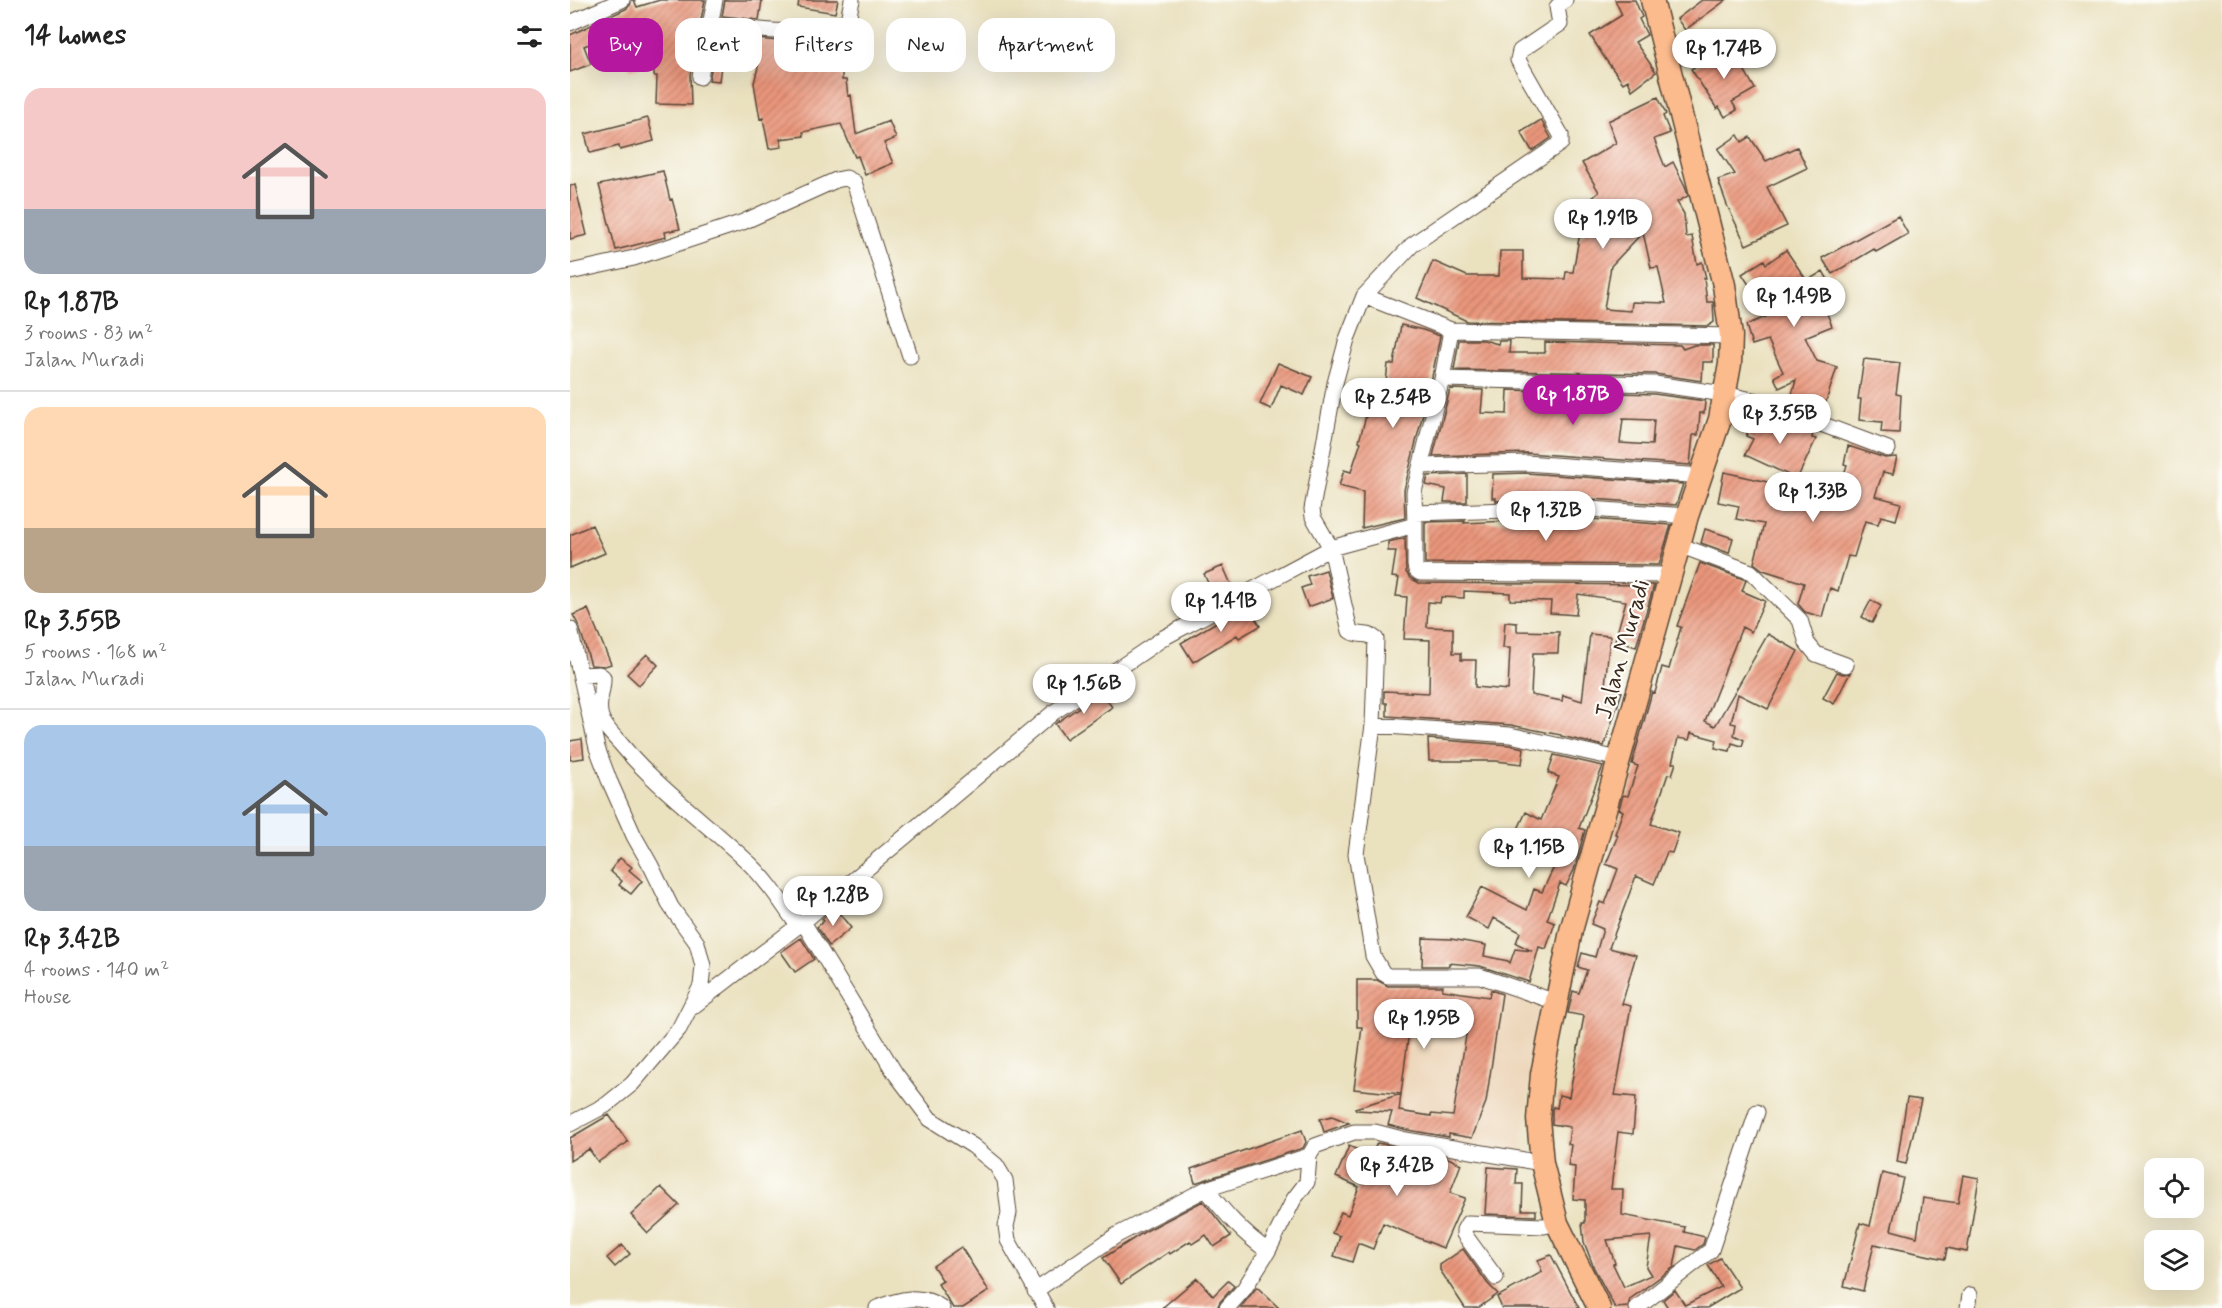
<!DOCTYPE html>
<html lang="en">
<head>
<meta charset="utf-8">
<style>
	:root { --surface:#fff; --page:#f6f6f6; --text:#222; --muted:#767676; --line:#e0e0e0; --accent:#b5179e }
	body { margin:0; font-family:Mynerve,sans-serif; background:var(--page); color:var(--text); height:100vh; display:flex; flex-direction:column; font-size:22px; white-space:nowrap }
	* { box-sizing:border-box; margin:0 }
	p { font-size:20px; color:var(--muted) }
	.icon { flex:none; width:33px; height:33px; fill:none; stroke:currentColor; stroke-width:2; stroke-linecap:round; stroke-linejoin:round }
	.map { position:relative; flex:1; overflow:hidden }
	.panel { display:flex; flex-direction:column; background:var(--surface); width:570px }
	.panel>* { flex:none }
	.guide { position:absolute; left:18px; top:18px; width:570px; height:54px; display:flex; gap:12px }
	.buttons { position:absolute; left:1574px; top:1158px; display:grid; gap:12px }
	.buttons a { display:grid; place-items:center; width:60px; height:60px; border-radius:12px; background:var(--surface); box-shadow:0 6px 24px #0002; font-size:30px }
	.price { position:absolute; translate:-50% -51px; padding:0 14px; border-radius:21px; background:#fff; color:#222; font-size:20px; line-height:39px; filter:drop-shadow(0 2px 3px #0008) }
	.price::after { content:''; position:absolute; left:50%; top:36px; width:18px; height:14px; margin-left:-9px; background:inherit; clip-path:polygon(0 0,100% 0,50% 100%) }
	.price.active { background:var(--accent); color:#fff }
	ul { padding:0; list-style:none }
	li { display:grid; align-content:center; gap:12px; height:318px; padding:0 24px }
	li+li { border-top:2px solid var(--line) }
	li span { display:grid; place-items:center; height:186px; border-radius:18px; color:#555 }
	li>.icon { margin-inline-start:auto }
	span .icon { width:108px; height:108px; fill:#fffc; stroke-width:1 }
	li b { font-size:26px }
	h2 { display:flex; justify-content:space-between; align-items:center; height:72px; padding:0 24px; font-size:26px }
	.chip { padding:0 21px; border-radius:18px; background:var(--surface); box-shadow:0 6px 24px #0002; font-size:21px; line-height:54px }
	.chip.active { background:var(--accent); color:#fff }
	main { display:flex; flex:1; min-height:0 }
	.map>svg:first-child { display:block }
	.built { fill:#edd7bb }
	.building { fill:url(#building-hatch); fill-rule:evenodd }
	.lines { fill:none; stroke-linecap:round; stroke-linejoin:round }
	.minor-casing { stroke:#554536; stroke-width:17 }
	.highway-casing { stroke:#554536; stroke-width:25 }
	.minor { stroke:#fff; stroke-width:15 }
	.highway { stroke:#fbbb8d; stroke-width:22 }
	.labels { text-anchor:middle; stroke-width:4.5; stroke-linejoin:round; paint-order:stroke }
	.street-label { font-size:24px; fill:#3b2a1e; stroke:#fdfcf7 }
</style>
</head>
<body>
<main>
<section class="panel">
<h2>14 homes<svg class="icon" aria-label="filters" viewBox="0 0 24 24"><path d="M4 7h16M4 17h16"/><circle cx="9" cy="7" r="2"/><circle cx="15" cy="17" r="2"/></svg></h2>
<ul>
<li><span style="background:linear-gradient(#f6c9c9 65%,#9aa5b1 0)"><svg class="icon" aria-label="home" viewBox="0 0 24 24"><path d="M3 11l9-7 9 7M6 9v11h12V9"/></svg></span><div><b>Rp 1.87B</b><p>3 rooms · 83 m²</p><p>Jalan Muradi</p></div></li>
<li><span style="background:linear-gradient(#ffd9b3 65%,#b9a48a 0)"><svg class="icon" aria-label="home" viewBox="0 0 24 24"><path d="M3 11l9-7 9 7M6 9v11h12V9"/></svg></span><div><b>Rp 3.55B</b><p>5 rooms · 168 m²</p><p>Jalan Muradi</p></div></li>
<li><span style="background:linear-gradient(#a9c7e8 65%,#9aa5b1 0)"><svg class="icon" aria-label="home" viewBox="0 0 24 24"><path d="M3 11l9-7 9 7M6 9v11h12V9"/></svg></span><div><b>Rp 3.42B</b><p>4 rooms · 140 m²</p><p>House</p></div></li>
</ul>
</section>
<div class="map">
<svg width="1652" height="1308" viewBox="0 0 1652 1308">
	<defs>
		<pattern id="building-hatch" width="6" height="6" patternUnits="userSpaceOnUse" patternTransform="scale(1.5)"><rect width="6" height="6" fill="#ea967c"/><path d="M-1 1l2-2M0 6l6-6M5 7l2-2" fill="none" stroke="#bf7b65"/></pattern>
	</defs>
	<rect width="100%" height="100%" fill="#fdfcf7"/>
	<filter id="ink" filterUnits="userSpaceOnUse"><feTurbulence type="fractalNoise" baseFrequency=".0167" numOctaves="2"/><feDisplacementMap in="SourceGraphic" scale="12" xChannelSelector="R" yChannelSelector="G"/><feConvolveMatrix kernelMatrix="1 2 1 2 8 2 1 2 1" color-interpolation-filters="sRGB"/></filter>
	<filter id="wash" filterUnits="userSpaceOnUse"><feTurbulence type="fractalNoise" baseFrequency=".008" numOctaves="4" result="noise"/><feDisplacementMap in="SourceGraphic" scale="24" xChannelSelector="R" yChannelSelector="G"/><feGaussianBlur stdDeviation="1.35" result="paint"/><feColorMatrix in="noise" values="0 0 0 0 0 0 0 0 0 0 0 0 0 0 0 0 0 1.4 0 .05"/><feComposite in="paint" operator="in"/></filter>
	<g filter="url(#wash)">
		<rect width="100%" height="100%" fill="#eae1bf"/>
		<path class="built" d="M785 976 911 980 970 1002 951 1155 793 1128 782 1091Z"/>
		<g id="blocks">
			<path class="building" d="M62 0H64L67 7 90 0H135L120 75 121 105 86 104 87 76H84V65L60 69 54 32 14 46 21 64 0 72V35L56 9 60 5Z
				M155 0H192L189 20 152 16Z
				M229 0H268L265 13 228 7Z
				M1045 0H1065L1072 17 1069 19 1077 35 1065 42 1086 72 1062 90 1058 80 1053 83 1036 60 1020 35 1052 15Z
				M1132 0H1156L1115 30 1107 19Z
				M148 36 210 41H256V39L280 40 279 53 272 52V80H276L278 96 281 95 286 134 319 121 326 138 314 143 323 163 295 175 288 156 285 157 271 124 233 132 234 136 210 139 212 147 199 149 193 118 190 119 184 83 189 63 156 57 154 66H151L149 81 139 80Z
				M1161 46 1185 89 1162 102 1167 110 1155 117 1149 107 1147 109 1121 69Z
				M1088 97 1096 114 1093 116 1100 133 1084 139 1095 167 1103 162 1115 186 1118 196 1107 202 1114 214 1116 237 1122 236 1127 264 1132 262 1136 278H1134L1137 302H1143L1144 322 1138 326 897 321 847 298 863 261 897 276H929L930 251H953V278L995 279 996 272H1003L1009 238 1018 230 1004 214 1029 192 1012 163 1046 143 1038 121ZM1073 232 1081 268 1088 267 1096 303 1062 302 1061 311 1034 309 1041 266Z
				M78 118 84 141 50 150 49 146 20 153 15 134Z
				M971 120 981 138 962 151 951 132Z
				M1168 135 1172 142 1180 137 1196 161 1227 147 1237 168 1197 187 1217 226 1176 245 1157 205 1148 180 1165 174 1148 149Z
				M93 171 100 200 102 199 110 229 95 232 96 237 46 250 29 185Z
				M5 185 17 235 0 239V186Z
				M1328 216 1338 234 1306 252 1304 249 1262 274 1252 258Z
				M1216 250 1237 281 1253 271 1260 283 1248 291 1262 326 1235 337 1247 361 1267 367 1252 414 1220 402 1226 380 1209 388 1204 377 1213 372 1198 340 1182 345 1176 325 1213 310 1198 286 1185 294 1172 274 1194 260 1196 264Z
				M831 325 853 330 870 336 862 377 834 490 835 518 792 528 793 492 769 486 774 470 781 472 791 442 789 441 798 409 792 408 796 387 815 391 818 364H824Z
				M889 340H914L928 344 929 341H940L939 353H975V342L1110 345 1113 349 1124 345H1143V362H1133L1132 381 1085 374 884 370Z
				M1294 359 1330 363 1326 394 1331 395 1329 433 1311 432 1312 422 1289 420 1291 399H1288Z
				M708 363 742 377 734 395 711 385 701 409 690 404Z
				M880 389 913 390 911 413 937 414 938 390 1084 394 1135 401 1134 413H1130L1128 435H1123L1120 465 957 453 863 456ZM1053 419 1084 420 1082 445 1050 443Z
				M1194 413 1243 431 1242 438 1246 439 1227 479 1175 455 1183 439 1176 436 1182 423 1188 427Z
				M1278 446 1315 458 1327 457 1323 474 1313 472 1305 496 1331 503 1326 520 1311 516 1308 524 1295 521 1284 557 1278 556 1268 591 1260 588 1252 617 1235 612 1228 604 1234 583 1193 570 1184 563 1194 524 1166 519 1169 506 1148 502 1154 472 1254 495 1257 486 1269 490 1277 465 1274 464Z
				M956 473 1113 484 1106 505 1008 498 926 501V498H922L923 474Z
				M897 474V502H874L876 489 856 485 858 476Z
				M1007 518 1101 525 1089 565 855 563V522L895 521 894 523Z
				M22 525 35 553 0 568V535Z
				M1135 529 1163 538 1159 553 1131 543Z
				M835 538 836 572 840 578 849 583 1084 585 1066 647 1045 640 1056 601 1008 594 1006 615 980 613 981 601 940 600V593L894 591V598L871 597 870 603 858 602 857 627 883 628V653H891V660H906L905 687 938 690 940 648H933L935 622 947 623V631L989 632 988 653H963L961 695 992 701 993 695 1012 701 1020 634 1040 636 1035 686 1052 692 1034 746 991 736V735L941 725 817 716V703H814V691L859 693 860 640 834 639 837 597 826 596 829 578 822 577 826 551H818V542Z
				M1130 563 1176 580 1172 591 1195 601 1181 632 1172 627 1135 721 1145 726 1198 634 1228 651 1198 709 1168 694 1161 723 1166 724 1164 735 1174 740 1172 746 1162 743 1160 751 1145 748 1147 740 1121 733 1119 740 1108 738 1102 763H1106L1102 775 1098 774 1081 824 1109 833 1102 853 1097 852 1084 884 1066 876 1039 948 1066 955 1052 1004 1061 1006 1045 1095 1066 1097 1063 1134 1048 1132 1041 1189H1053L1052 1215 1115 1227 1114 1232 1135 1237 1133 1244 1125 1250 1108 1246 1104 1267 1060 1299 1058 1307 1045 1308 1024 1268 1014 1242 1012 1223H1015V1200L1003 1199 1005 1167 998 1166 1001 1145 998 1144 1000 1127 982 1124V1110L983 1107 987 1108 989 1095 999 1097 1014 1016 998 1013 1003 991 1009 993 1017 970 1008 967 1012 953 1025 957 1033 929 1021 924 1030 902 1035 904 1048 869 1036 864 1048 835 1045 834 1053 811 1049 809 1053 795 1058 796 1068 766 1062 764 1082 692 1085 693 1092 667 1099 669 1111 627 1107 626ZM1081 1236 1076 1267 1081 1275 1054 1287 1043 1264 1045 1263 1037 1240Z
				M653 566 663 589 645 599 634 574Z
				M756 570 763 598 738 607 731 588 740 585 737 576Z
				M1301 600 1311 606 1302 623 1292 617Z
				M677 604 690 626 669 638 667 635 623 662 611 643Z
				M18 609 41 664 35 666 21 665 9 626 3 615Z
				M77 654 88 665 69 685 57 674Z
				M1267 672 1273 674 1280 673 1264 704 1253 698Z
				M531 692 542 707 496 739 485 724Z
				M12 739 14 758 0 760V741Z
				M858 739 939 745 954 748 952 764 926 761H859Z
				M984 755 1033 766 1009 828 1015 830 1004 870 996 886 990 883 977 920 985 923 976 949 969 947 959 982 910 966 879 963V966H852L853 938 881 939 916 945 914 956 938 961 940 963 945 949 962 951 946 943 950 932 924 918 919 929 896 917 912 887 957 910 964 889 972 892 992 850 948 829 956 812 971 820 989 777 978 773Z
				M50 858 62 867 59 870 72 881 61 894 49 885 52 881 40 871Z
				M265 908 281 928 259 946 247 927 254 921 252 919Z
				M231 938 244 959 225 972 211 952Z
				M787 980H807L818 986H873L872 990 919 997 921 990 932 994 916 1102 902 1138 879 1134V1137L838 1130 818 1125 822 1112 786 1110 785 1108 831 1094 829 1111 861 1116V1114L883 1116 898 1023 877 1020V1018L841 1015 831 1094 784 1089 792 1027H787Z
				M1337 1098 1351 1100 1336 1164 1327 1162Z
				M39 1115 58 1142 28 1162 19 1149 0 1161V1138Z
				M762 1116 779 1123 754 1132 750 1119Z
				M732 1130 736 1142 733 1148 625 1183 621 1169Z
				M807 1143 876 1157 891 1164 880 1193 895 1198 873 1248 813 1223 803 1249 788 1243 782 1262 764 1256 770 1236 762 1233 771 1212 778 1215 789 1187 766 1177 779 1146 797 1154 799 1160Z
				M918 1167 947 1169 946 1184H953L952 1210H966V1216L915 1214Z
				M1312 1173 1333 1178 1321 1230 1347 1237 1353 1198 1388 1203 1393 1175 1409 1178 1397 1252 1377 1248 1375 1259 1304 1244 1293 1291 1274 1286 1290 1223 1300 1226Z
				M91 1187 109 1205 78 1233 61 1215Z
				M633 1201 661 1236 644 1247 636 1235 622 1244 620 1241 600 1254 599 1252 551 1284 533 1258 574 1232Z
				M52 1245 60 1254 45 1267 37 1258Z
				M391 1247 419 1291 393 1308H383L368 1284 373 1281 363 1266Z
				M893 1249 918 1284 928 1294 908 1308H895L870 1270V1265Z
				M981 1255 1009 1308H932L927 1297 972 1272 968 1260Z
				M1150 1258 1170 1288 1137 1308H1098L1093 1300 1105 1290 1115 1305 1151 1287 1138 1265Z
				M627 1278 643 1296 658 1281 664 1286 650 1302 647 1308H592Z
				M687 1287 709 1308H670Z"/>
		</g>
	</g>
	<g filter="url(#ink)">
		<use href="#blocks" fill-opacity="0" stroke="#554536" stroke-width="1.5"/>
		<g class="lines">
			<g class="minor-casing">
				<path id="minor" d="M0 23 52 0
					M140 25C182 28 240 41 278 20L282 0
					M130 77 145 0
					M0 272 64 258 173 222 266 180 276 178 284 182 340 356
					M794 296 881 330
					M872 379 1085 384 1154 394 1192 402 1318 449
					M851 466 956 463 1132 476
					M845 513 1007 508 1117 516
					M845 525V565L846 570 850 573 1100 575
					M1109 545 1181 572 1230 620 1237 643 1246 654 1276 665
					M0 629 27 748 39 780 64 836 81 866 101 907 127 943 133 966 131 986 109 1029 62 1084 36 1105 0 1124
					M12 675 29 674 33 677C34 690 26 703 31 717 34 727 43 735 50 743 88 789 137 823 180 864 199 882 213 905 228 926
					M803 725 940 735 1049 759
					M233 922 325 1073 360 1119 403 1146 426 1165 435 1180 439 1213 436 1226 438 1240 476 1308
					M986 1002 910 976H818L813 973 803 956 786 854 803 725 806 639C799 632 788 637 780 631L761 548 743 517 742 509 765 383 777 339 794 296 842 245 991 143V135L948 60 950 51 990 24 987 7 995 0
					M121 1008 233 922 484 712 595 637 761 548 845 525 844 492 872 379 881 330 1161 336
					M636 1189C655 1213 672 1233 698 1251
					M926 1278 894 1234V1230L898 1223 974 1226 987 1223
					M465 1291 547 1235 636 1189 739 1156 745 1146 784 1132H805L836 1140 972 1163
					M307 1308C329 1299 351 1293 372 1308
					M657 1308 674 1289 698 1251 724 1199 737 1182 739 1156
					M1067 1308 1141 1250 1187 1112
					M1398 1308 1400 1295"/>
			</g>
			<g class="highway-casing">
				<path id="highway" d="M1029 1308 987 1223 972 1163 968 1119 972 1074 1001 931 1117 516 1150 419 1160 364 1161 336 1154 285 1082 0"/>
			</g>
			<use href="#minor" class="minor"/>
			<use href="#highway" class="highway"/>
		</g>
	</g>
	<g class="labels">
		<g class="street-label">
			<text transform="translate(1052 649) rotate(-74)" y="8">Jalan Muradi</text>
		</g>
	</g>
</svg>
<div class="buttons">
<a><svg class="icon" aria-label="locate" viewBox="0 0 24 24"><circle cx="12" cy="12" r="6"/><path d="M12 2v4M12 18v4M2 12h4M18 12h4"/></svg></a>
<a><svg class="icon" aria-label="layers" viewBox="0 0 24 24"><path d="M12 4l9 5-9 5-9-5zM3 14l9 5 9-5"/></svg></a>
</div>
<b class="price" style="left:1154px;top:80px">Rp 1.74B</b>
<b class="price" style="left:1033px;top:250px">Rp 1.91B</b>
<b class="price" style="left:1224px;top:328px">Rp 1.49B</b>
<b class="price active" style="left:1003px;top:426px">Rp 1.87B</b>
<b class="price" style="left:823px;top:429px">Rp 2.54B</b>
<b class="price" style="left:1210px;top:445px">Rp 3.55B</b>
<b class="price" style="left:1243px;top:523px">Rp 1.33B</b>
<b class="price" style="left:976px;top:542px">Rp 1.32B</b>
<b class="price" style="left:651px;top:633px">Rp 1.41B</b>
<b class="price" style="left:514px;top:715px">Rp 1.56B</b>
<b class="price" style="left:959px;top:879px">Rp 1.15B</b>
<b class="price" style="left:263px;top:927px">Rp 1.28B</b>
<b class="price" style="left:854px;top:1050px">Rp 1.95B</b>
<b class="price" style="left:827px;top:1197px">Rp 3.42B</b>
<div class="guide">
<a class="chip active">Buy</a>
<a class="chip">Rent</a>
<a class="chip">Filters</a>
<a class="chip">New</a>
<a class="chip">Apartment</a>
</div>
</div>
</main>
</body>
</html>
